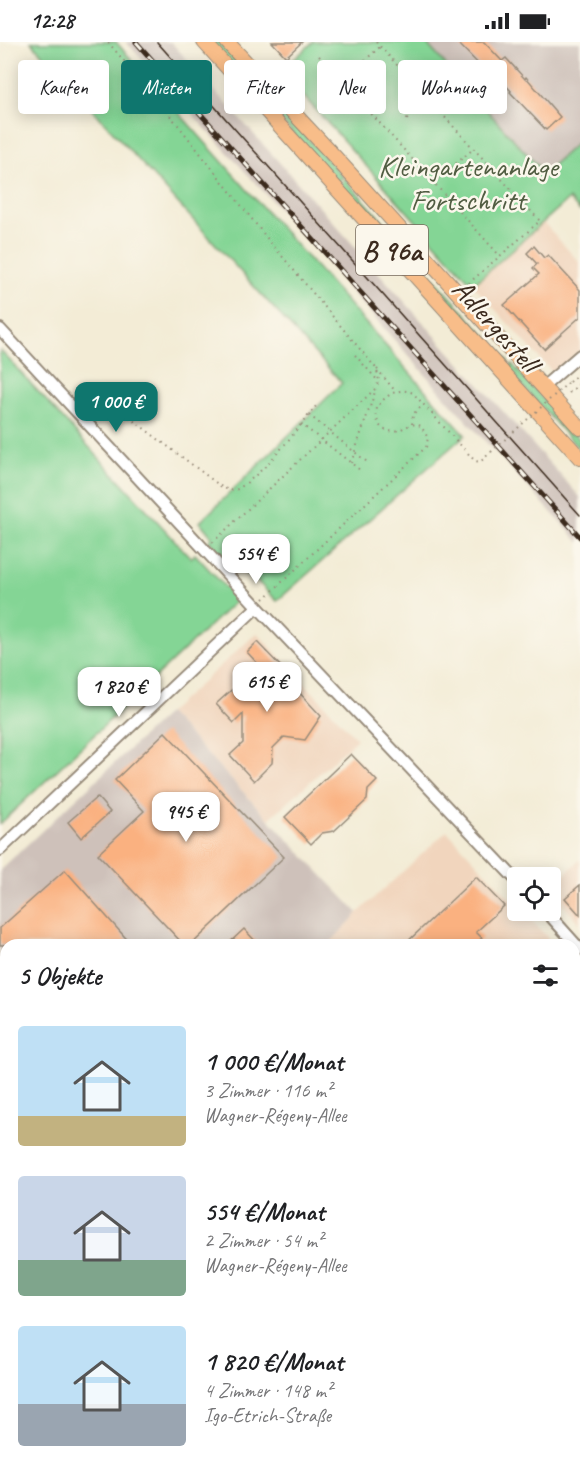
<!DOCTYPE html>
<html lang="de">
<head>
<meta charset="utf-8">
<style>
	:root { --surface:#fff; --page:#f2f2f2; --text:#202124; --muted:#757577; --accent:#0f766e }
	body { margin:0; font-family:Caveat,sans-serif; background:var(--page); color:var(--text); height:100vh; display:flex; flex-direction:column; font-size:22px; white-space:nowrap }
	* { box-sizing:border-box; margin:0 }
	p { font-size:20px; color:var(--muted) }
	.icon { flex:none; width:33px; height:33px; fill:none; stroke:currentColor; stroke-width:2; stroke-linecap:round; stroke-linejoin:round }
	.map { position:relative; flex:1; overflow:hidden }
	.details { position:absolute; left:0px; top:897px; width:580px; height:534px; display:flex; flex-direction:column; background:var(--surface); border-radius:18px 18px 0 0; box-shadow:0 3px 15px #0003 }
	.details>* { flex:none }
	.banner { position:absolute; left:18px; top:18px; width:544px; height:54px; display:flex; gap:12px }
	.controls { position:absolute; left:507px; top:825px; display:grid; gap:12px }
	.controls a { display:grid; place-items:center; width:54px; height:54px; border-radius:6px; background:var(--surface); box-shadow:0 3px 15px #0003; font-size:30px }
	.price { position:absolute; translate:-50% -51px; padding:0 14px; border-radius:12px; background:#fff; color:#222; font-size:20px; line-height:39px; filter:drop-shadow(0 2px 3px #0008) }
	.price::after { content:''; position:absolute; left:50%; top:36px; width:18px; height:14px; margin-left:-9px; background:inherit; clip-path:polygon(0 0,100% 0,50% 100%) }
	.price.current { background:var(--accent); color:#fff }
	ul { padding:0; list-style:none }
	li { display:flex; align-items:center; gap:18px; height:150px; padding:0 18px }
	li span { display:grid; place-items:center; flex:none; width:168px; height:120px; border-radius:6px; color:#555 }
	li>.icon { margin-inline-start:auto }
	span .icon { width:72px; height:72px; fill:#fffc; stroke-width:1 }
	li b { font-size:26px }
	h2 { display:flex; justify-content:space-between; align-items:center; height:72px; padding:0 18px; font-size:26px }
	.pill { padding:0 21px; border-radius:6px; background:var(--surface); box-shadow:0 3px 15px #0003; font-size:21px; line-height:54px }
	.pill.current { background:var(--accent); color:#fff }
	.status { display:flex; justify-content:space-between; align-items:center; height:42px; padding:0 30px; background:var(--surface); direction:ltr }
	.status svg { height:16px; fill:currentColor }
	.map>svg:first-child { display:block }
	.built { fill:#f1d5bd }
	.industrial { fill:#cec1ba }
	.green { fill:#84d595; stroke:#60805a; stroke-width:1.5 }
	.building { fill:#fab180 }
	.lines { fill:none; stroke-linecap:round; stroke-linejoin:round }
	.minor-casing { stroke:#978b7a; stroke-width:14 }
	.major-casing { stroke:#978b7a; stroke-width:16 }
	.path { stroke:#978b7a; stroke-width:2; stroke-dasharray:1.5 4.5; stroke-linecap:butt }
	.minor { stroke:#fff; stroke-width:10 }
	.major { stroke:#f8bd89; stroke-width:14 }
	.tram { stroke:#3b2a1e; stroke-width:1.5 }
	.rail-casing { stroke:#3b2a1e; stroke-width:5 }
	.rail { stroke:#fbf7ec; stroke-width:3; stroke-dasharray:9; stroke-linecap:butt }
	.path-bridge { stroke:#978b7a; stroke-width:2; stroke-dasharray:1.5 4.5; stroke-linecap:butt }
	.labels { text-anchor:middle; stroke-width:5; stroke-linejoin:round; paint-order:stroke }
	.shield { fill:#fbf7ec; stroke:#75685c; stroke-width:1.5 }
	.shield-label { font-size:28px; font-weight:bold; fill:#3b2a1e }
	.park-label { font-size:30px; fill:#515d42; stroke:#fbf7ec }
	.street-label { font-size:30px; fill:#3b2a1e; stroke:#fbf7ec }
</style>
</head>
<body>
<div class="status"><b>12:28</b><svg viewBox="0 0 49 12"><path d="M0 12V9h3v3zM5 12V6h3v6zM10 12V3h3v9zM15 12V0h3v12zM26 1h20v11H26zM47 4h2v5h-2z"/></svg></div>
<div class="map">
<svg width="580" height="1431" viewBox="0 0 580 1431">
	<rect width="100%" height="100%" fill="#fbf7ec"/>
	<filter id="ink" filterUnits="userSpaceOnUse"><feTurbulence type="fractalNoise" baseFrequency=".0167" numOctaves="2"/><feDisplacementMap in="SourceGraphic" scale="12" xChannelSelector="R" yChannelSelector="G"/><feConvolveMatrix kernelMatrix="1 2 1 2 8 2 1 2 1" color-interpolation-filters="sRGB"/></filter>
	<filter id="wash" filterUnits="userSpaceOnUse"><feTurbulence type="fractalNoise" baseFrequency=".008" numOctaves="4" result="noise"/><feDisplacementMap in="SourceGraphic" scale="24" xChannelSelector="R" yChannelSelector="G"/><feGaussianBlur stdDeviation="1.35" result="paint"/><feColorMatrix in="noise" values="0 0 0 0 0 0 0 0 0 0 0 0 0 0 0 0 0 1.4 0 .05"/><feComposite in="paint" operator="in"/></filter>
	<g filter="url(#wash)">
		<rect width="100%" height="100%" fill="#f3ecd6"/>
		<path class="built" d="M543 180 580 221V309L554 332 473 243Z
			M257 591 357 697 269 777 168 671Z
			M447 789 517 864 518 868 522 869 549 897 543 903H328L358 871Z
			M580 818V882L551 849 550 845Z
			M575 927 580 931V1251L575 1256Z
			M580 1294V1431H435L442 1425H574V1299Z"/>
		<path class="industrial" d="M126 0H171L580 455V501L473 386 349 247 322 213Z
			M425 0H580V98L544 131Z
			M168 671 358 871 328 903H6V1009L0 1002V828Z"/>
		<path class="green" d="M31 0H116L465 393 277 559 257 539 228 520 209 499 212 495 200 480 342 341Z
			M210 0H220L343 135 337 140Z
			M313 0H425L544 131 580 98V169L569 157 473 243 281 29Z
			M345 137 508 319 505 325 340 143Z
			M0 308 191 516 195 512 237 558 0 782Z
			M512 322 580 398V408L508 328Z
			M66 1425H127L131 1431H72Z"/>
		<g id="blocks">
			<path class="building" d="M272 0H302L286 15Z
				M457 0H484L502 19 506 16 525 37 526 35 560 75 546 88 510 50 511 49 492 28 488 32Z
				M534 204 544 216 548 213 580 248V275L544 307 504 263 539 232 533 226 537 222 527 211Z
				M257 600 288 632 285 635 321 674 305 698 284 695 273 706 272 721 254 739 230 713 243 701V672L234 681 216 662 259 623 247 610Z
				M165 690 284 815 191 903H184L98 812 144 769 115 738Z
				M351 712 377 739 368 748 367 758 334 789 322 791 311 802 285 775Z
				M97 755 110 770 81 796 68 780Z
				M65 828 132 903H0V886Z
				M476 835 504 864 476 890 482 896 474 903H404Z
				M580 843V873L565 856Z
				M244 887 259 903H227Z"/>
		</g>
	</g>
	<g filter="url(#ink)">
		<use href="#blocks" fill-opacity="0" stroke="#978b7a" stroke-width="1.5"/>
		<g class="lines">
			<g class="minor-casing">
				<path id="minor" d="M0 287 265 573 518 840
					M543 345 580 313
					M0 808 257 565
					M545 868 580 907
					M0 1126 6 1120
					M0 1151 6 1145
					M574 1279 580 1274
					M0 1317 6 1311
					M0 1361 6 1368
					M60 1425 66 1431
					M133 1425 139 1431
					M412 1431 419 1425
					M506 1431 510 1426"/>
			</g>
			<g class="major-casing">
				<path id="major" d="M204 0 580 416
					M227 0 335 115 580 386
					M0 1027 6 1034
					M0 1069 6 1076
					M336 1425 341 1431"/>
			</g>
			<path class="path" d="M108 0 178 83 266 195 375 325C379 333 380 338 376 346L211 502
				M376 0 540 179 469 241
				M319 14 500 214
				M342 38 380 5
				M407 78 416 45
				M433 141 472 108
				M355 313 379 340
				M377 327 396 350
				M569 340 580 330
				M569 351 580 341
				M105 357 223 446 234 449C264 433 295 389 317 363
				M309 373 367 420
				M301 382 360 428
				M412 382 413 372 423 363
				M351 421 376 347
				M264 557 426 405 428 396 421 384C409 379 405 388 394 389 379 391 375 377 377 366 384 354 399 344 413 351L475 419 480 420 491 410
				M574 1357 580 1352
				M574 1408 580 1403
				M87 1425 93 1431
				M108 1425V1431
				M215 1425 220 1431
				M556 1425H557
				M7 1431 13 1425
				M22 1431 28 1425"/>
			<use href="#minor" class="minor"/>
			<use href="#major" class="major"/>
			<path class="tram" d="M157 0 580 473"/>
			<g class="rail-casing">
				<path id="rail" d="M136 0 580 495"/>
			</g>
			<use href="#rail" class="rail"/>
			<path class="path-bridge" d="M491 410 569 340"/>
		</g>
	</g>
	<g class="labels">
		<rect class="shield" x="356" y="183" width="72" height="50" rx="4.5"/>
		<g class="shield-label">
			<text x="392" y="218">B 96a</text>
		</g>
		<g class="park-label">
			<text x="468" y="134">Kleingartenanlage<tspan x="468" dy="34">Fortschritt</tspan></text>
		</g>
		<g class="street-label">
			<text transform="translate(496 283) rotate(48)" y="10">Adlergestell</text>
		</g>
	</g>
</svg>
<div class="controls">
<a><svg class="icon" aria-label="locate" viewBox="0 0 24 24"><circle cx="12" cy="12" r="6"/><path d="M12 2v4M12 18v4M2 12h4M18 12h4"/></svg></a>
</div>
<b class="price current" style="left:116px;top:391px">1 000 €</b>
<b class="price" style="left:256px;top:543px">554 €</b>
<b class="price" style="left:267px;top:671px">615 €</b>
<b class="price" style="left:119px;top:676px">1 820 €</b>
<b class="price" style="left:186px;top:801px">945 €</b>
<div class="banner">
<a class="pill">Kaufen</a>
<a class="pill current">Mieten</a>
<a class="pill">Filter</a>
<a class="pill">Neu</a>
<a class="pill">Wohnung</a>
</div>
<section class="details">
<h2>5 Objekte<svg class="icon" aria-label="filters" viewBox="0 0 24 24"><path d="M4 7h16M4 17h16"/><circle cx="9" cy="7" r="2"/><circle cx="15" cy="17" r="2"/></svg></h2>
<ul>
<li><span style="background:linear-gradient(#bfe0f5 75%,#c2b280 0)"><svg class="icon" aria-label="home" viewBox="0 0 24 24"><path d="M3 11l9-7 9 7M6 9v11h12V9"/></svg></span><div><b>1 000 €/Monat</b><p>3 Zimmer · 116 m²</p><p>Wagner-Régeny-Allee</p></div></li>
<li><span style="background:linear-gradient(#c9d6e8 70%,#7fa58c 0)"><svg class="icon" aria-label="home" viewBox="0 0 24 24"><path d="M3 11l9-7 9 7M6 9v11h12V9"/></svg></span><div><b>554 €/Monat</b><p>2 Zimmer · 54 m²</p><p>Wagner-Régeny-Allee</p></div></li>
<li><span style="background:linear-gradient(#bfe0f5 65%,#9aa5b1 0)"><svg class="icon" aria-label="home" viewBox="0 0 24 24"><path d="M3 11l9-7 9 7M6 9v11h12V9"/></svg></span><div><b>1 820 €/Monat</b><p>4 Zimmer · 148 m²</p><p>Igo-Etrich-Straße</p></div></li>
</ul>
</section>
</div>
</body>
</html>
